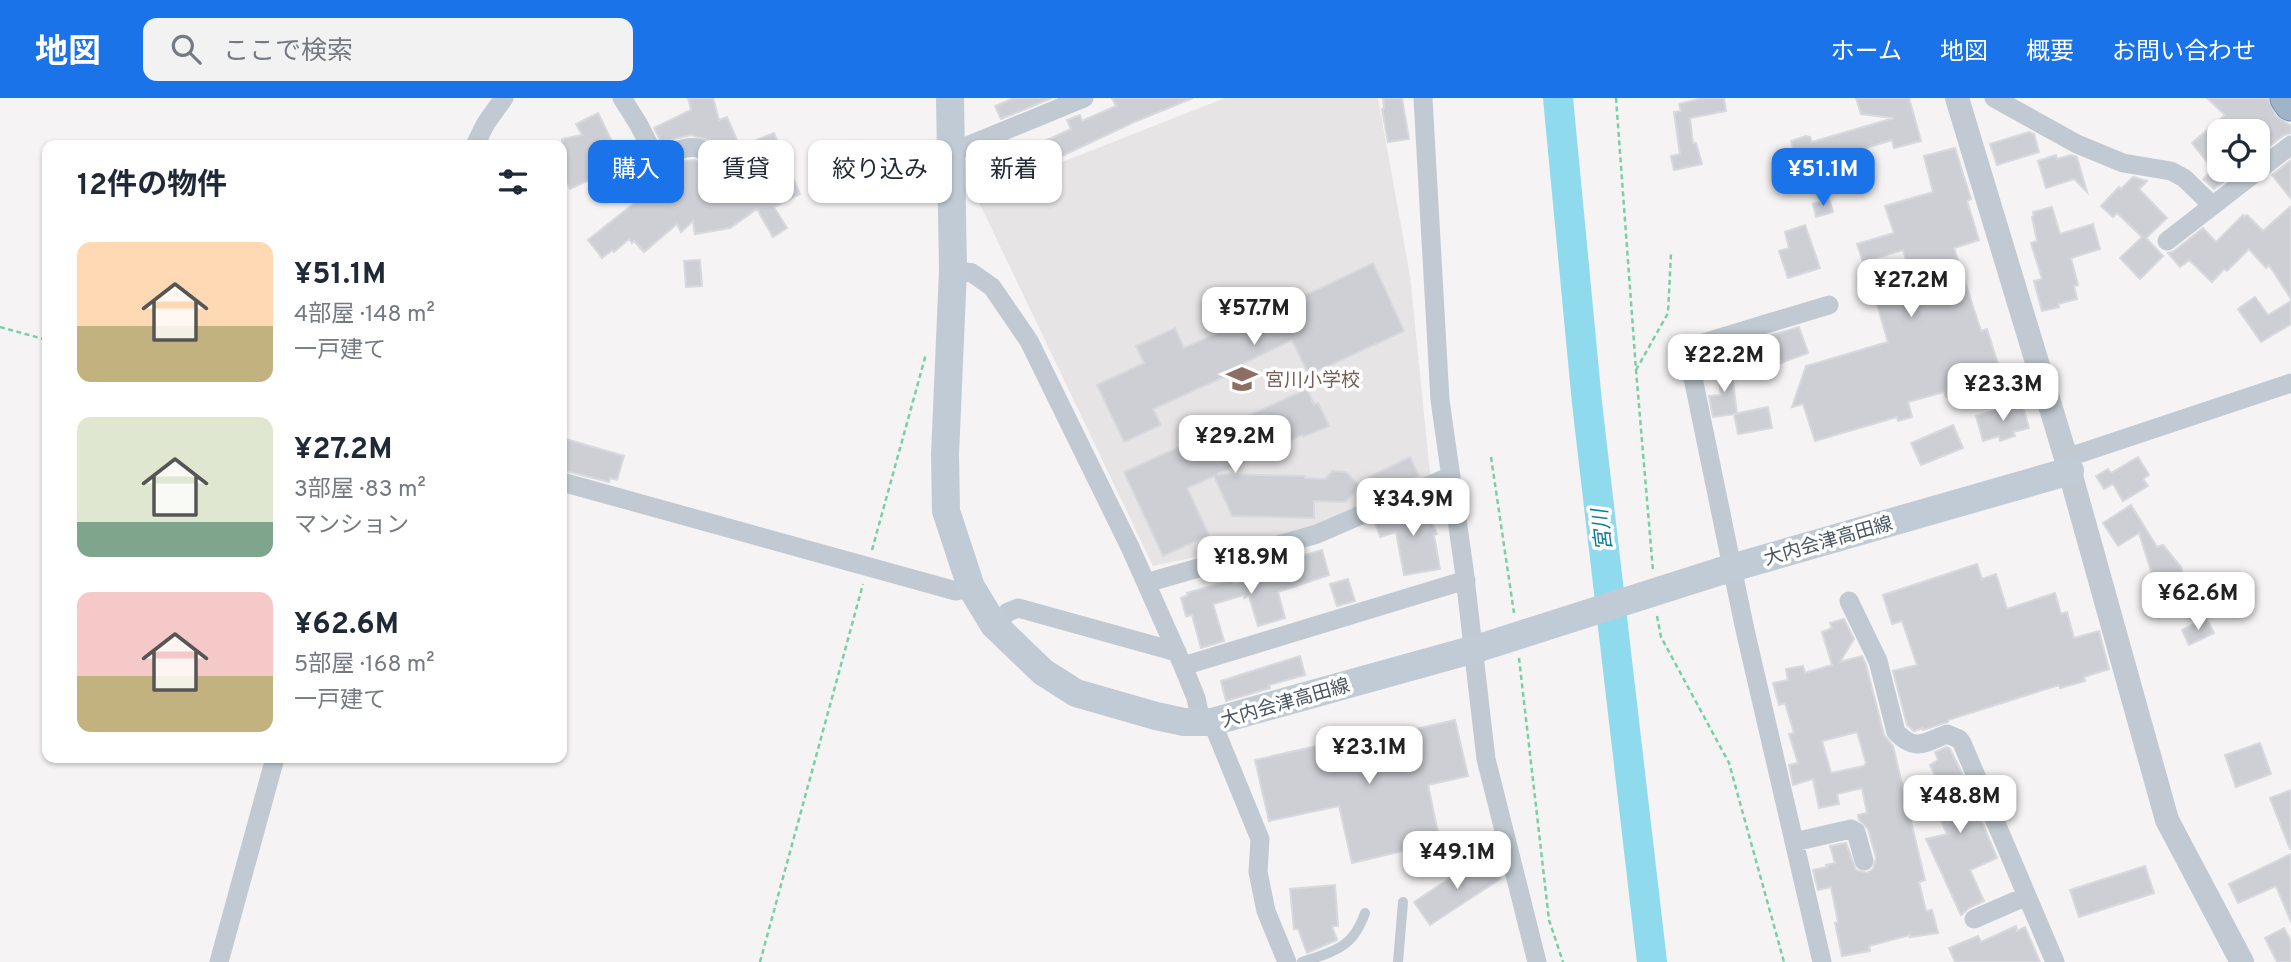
<!DOCTYPE html>
<html lang="ja">
<head>
<meta charset="utf-8">
<style>
	:root { --surface:#fff; --page:#f2f2f3; --text:#1f2937; --muted:#747a83; --accent:#1a73e8 }
	body { margin:0; font-family:Overpass,"Noto Sans JP",sans-serif; background:var(--page); color:var(--text); height:100vh; display:flex; flex-direction:column; font-size:26px; white-space:nowrap }
	* { box-sizing:border-box; margin:0 }
	p { font-size:23px; color:var(--muted) }
	.icon { flex:none; width:38px; height:38px; fill:none; stroke:currentColor; stroke-width:2; stroke-linecap:round; stroke-linejoin:round }
	.map { position:relative; flex:1; overflow:hidden }
	.sheet { position:absolute; left:42px; top:42px; width:525px; height:623px; display:flex; flex-direction:column; background:var(--surface); border-radius:14px; box-shadow:0 2px 5px #0004 }
	.sheet>* { flex:none }
	.guide { position:absolute; left:588px; top:42px; width:665px; height:63px; display:flex; gap:14px }
	.tools { position:absolute; left:2207px; top:21px; display:grid; gap:14px }
	.tools a { display:grid; place-items:center; width:63px; height:63px; border-radius:14px; background:var(--surface); box-shadow:0 2px 5px #0004; font-size:35px }
	.price { position:absolute; translate:-50% -60px; padding:0 16px; border-radius:14px; background:#fff; color:#222; font-size:23px; line-height:46px; filter:drop-shadow(0 2px 4px #0008) }
	.price::after { content:''; position:absolute; left:50%; top:42px; width:21px; height:16px; margin-left:-10px; background:inherit; clip-path:polygon(0 0,100% 0,50% 100%) }
	.price.active { background:var(--accent); color:#fff }
	ul { padding:0; list-style:none }
	li { display:flex; align-items:center; gap:21px; height:175px; padding:0 35px }
	li span { display:grid; place-items:center; flex:none; width:196px; height:140px; border-radius:14px; color:#555 }
	li>.icon { margin-inline-start:auto }
	span .icon { width:84px; height:84px; fill:#fffc; stroke-width:1 }
	li b { font-size:30px }
	h2 { display:flex; justify-content:space-between; align-items:center; height:84px; padding:0 35px; font-size:30px }
	.pill { padding:0 24px; border-radius:14px; background:var(--surface); box-shadow:0 2px 5px #0004; font-size:24px; line-height:63px }
	.pill.active { background:var(--accent); color:#fff }
	header { display:flex; align-items:center; gap:42px; box-sizing:border-box; height:98px; padding:0 35px; background:var(--accent); color:#fff }
	header strong { font-size:33px }
	nav { display:flex; gap:38px; margin-inline-start:auto; font-size:24px }
	.search { width:490px; height:63px; background:var(--page); display:flex; align-items:center; gap:18px; box-sizing:border-box; padding:0 24px; border-radius:14px; color:var(--muted); font-size:26px }
	.map>svg:first-child { display:block }
	.education { fill:#e6e4e5 }
	.lines { fill:none; stroke-linecap:round; stroke-linejoin:round }
	.river { stroke:#90daee; stroke-width:30 }
	.building { fill:#cdcfd5; stroke:#d7d9de; stroke-width:2; fill-rule:evenodd }
	.trunk-casing { stroke:#7690ad; stroke-width:35 }
	.path { stroke:#7ad0a6; stroke-width:2.5; stroke-dasharray:5 3.5; stroke-linecap:butt }
	.service { stroke:#c1cad2; stroke-width:10 }
	.minor { stroke:#c1cad2; stroke-width:19 }
	.tertiary { stroke:#c1cad2; stroke-width:24 }
	.secondary { stroke:#c1cbd6; stroke-width:28 }
	.trunk { stroke:#9fb4c9; stroke-width:33 }
	.secondary-bridge { stroke:#c1cbd6; stroke-width:28 }
	.labels { text-anchor:middle; stroke-width:7; stroke-linejoin:round; paint-order:stroke }
	.education-label { font-size:19px; fill:#785e54; stroke:#fff; text-anchor:start }
	.street-label { font-size:19px; fill:#4a5661; stroke:#fff }
	.water-label { font-size:21px; font-style:italic; fill:#0c7c9b; stroke:#fff }
</style>
</head>
<body>
<header>
<strong>地図</strong>
<div class="search"><svg class="icon" aria-label="search" viewBox="0 0 24 24"><circle cx="10" cy="10" r="6"/><path d="M15 15l6 6"/></svg>ここで検索</div>
<nav><a>ホーム</a><a>地図</a><a>概要</a><a>お問い合わせ</a></nav>
</header>
<div class="map">
<svg width="2291" height="864" viewBox="0 0 2291 864">
	<rect width="100%" height="100%" fill="#f5f3f3"/>
	<path class="education" d="M1225 0H1378L1410 178 1431 385 1316 434 1153 468 976 98Z"/>
	<g class="lines">
		<path class="river" d="M1558 0 1587 305 1652 864"/>
	</g>
	<path class="building" d="M688 0H713L719 22 727 19 740 49 774 35 800 96 774 109 787 130 773 139 757 111 730 130 695 136 693 123 681 134 677 126 644 154 634 143 632 145 629 141 614 154 612 152 602 160 588 142 637 103 630 93 663 69 684 63 695 62 703 68 722 93 729 94 739 88 740 82 738 75 722 52 711 43 691 37 661 44 654 30 691 12Z
		M1014 0H1052L1001 21 995 8Z
		M1112 0H1193L1134 24 1043 67 1034 48 1071 31 1067 22 1080 17 1082 23 1116 8Z
		M1383 0H1402L1409 41 1388 44 1382 11 1384 10Z
		M1703 0H1724L1726 13 1690 20 1693 45H1696L1702 66 1674 72 1671 58 1680 56 1674 14 1681 13 1679 6Z
		M1856 0H1909L1921 43 1894 50 1892 42 1866 50 1869 62 1836 72 1831 53 1797 63 1791 43 1806 38 1810 39 1812 44 1894 20 1861 16Z
		M2207 0H2268L2275 17 2291 28V35L2284 37 2258 57V33H2219V72H2239L2214 91 2203 81 2213 72 2192 45 2225 17Z
		M598 15 622 64 624 63 631 77 619 84 612 71 570 91 562 74V41L582 37 576 26Z
		M2029 34 2034 36 2039 54 1997 67 1990 46Z
		M1955 50 1971 101 1967 103 1979 142 1954 150 1981 233 1987 231 2001 276 1994 278 1995 285 1946 299 1944 294 1908 304 1912 319 1898 323 1897 319 1815 343 1803 306 1792 309 1806 268 1888 244 1873 193 1912 181 1903 152 1863 164 1857 146 1894 135 1885 108 1933 94 1924 58Z
		M2056 57 2057 61 2071 57 2077 59 2087 94 2074 81 2046 90 2038 63Z
		M1010 60 1019 77 982 94 974 77Z
		M2291 62V101L2272 77Z
		M2133 79 2147 83 2139 91 2167 120 2146 140 2163 158 2140 181 2120 160 2142 139 2117 115 2113 119 2101 108 2119 89 2121 91Z
		M1829 101 1833 114 1816 119 1813 106Z
		M2291 108V201L2269 167 2266 170 2249 151 2227 173 2224 171 2212 184 2189 162 2180 169 2168 155 2174 153 2203 130 2216 144 2243 117 2244 119 2247 117 2263 133Z
		M2052 109 2060 136 2093 126 2100 151 2071 160 2078 187 2074 188 2077 201 2058 206 2059 209 2042 213 2034 183 2042 181 2031 145 2037 143 2032 119 2034 118 2033 114Z
		M1805 127 1820 170 1788 180 1779 153 1789 150 1785 134Z
		M700 162 702 188 686 189 684 163Z
		M1373 165 1404 233 1309 277 1292 242 1244 265 1246 269 1153 311 1161 327 1124 344 1097 287 1144 265 1136 248 1175 230 1184 250 1269 212 1270 214Z
		M2255 199 2268 217 2291 203V226L2261 244 2238 211Z
		M1799 229 1808 255 1781 265 1772 237Z
		M1731 267 1737 316 1713 319 1709 298 1721 297 1717 268Z
		M1307 291 1314 307 1318 305 1329 328 1303 339 1302 337 1217 376 1305 378V380L1325 381 1333 373 1346 374 1361 389 1345 404 1314 403V420L1232 418 1214 378 1187 390 1209 437 1163 458 1124 374Z
		M2022 305 2029 330 2013 334 2015 338 2000 343 1999 338 1983 343 1976 318Z
		M1768 309 1772 330 1738 336 1734 316Z
		M1953 327 1963 350 1921 367 1911 345Z
		M562 340 624 358 617 382 610 380 609 384 562 372Z
		M1410 359 1419 378 1377 397 1369 379Z
		M2138 359 2149 377 2143 381 2148 388 2123 403 2113 386 2104 391 2096 378 2108 371 2111 375Z
		M1423 403 1437 436 1434 437 1440 471 1404 477 1396 434 1380 439 1375 424Z
		M2131 407 2157 449 2163 447 2181 469 2184 481 2156 489 2139 435 2118 448 2103 425Z
		M1322 452 1329 477 1278 494 1285 520 1258 528 1249 498 1244 500V497L1213 506 1224 543 1201 550 1192 517 1186 518 1181 500 1188 497 1187 495 1233 482 1234 486 1272 475V473L1303 462 1302 458Z
		M1977 466 1982 481 1996 476 2007 511 2055 495 2061 516 2067 514 2074 540 2099 533 2109 571 2084 579 2085 583 2060 590 2059 587 1948 622V624L1923 632V630L1914 633 1907 627 1893 573 1917 567 1902 523 1892 526 1883 497Z
		M1348 481 1355 503 1337 508 1330 486Z
		M2206 520 2214 535 2189 547 2182 532Z
		M1844 521 1854 541 1840 564 1862 558 1866 567 1884 637 1893 648 1925 782 1919 784 1926 813 1932 812 1938 835 1910 839V837L1869 848 1870 853 1842 858 1835 825 1838 824 1831 789 1818 792 1813 772 1827 769 1826 767 1835 765 1830 748 1846 745 1856 772 1867 775 1873 771 1876 760 1868 731 1859 722 1858 717 1867 715 1862 690 1837 696 1839 706 1819 710 1813 681 1793 687 1789 667 1798 665 1789 636 1794 635 1785 605 1779 607 1773 585 1788 582 1786 571 1803 568 1805 575 1832 567 1822 534 1832 530 1830 525ZM1857 634 1866 665 1864 668 1831 675 1822 643Z
		M1300 558 1305 577 1269 587 1270 590 1226 603 1221 583Z
		M1455 622 1468 678 1428 687 1440 744 1352 765 1339 708 1269 723 1255 662 1402 629 1403 634Z
		M2260 645 2271 676 2236 689 2225 657Z
		M1947 649 1950 651 1960 671 1997 760 1970 772 1984 803 1969 810 1961 817 1926 741 1947 736 1940 720 1953 713 1930 667 1938 662 1935 654Z
		M2291 692V751H2290L2270 700Z
		M2291 756V824L2276 788 2238 805 2229 786Z
		M1486 760 1500 781 1430 827 1414 804 1473 765 1474 767Z
		M2145 768 2154 795 2079 819 2070 792Z
		M1335 787 1338 828H1332L1337 842 1307 855 1298 831H1294L1290 791Z
		M2016 828 2017 833 2025 829 2040 864H1955L1949 850 1978 838 1981 844Z
		M2284 830 2291 843V864H2277L2265 840Z"/>
	<g class="lines">
		<g class="trunk-casing">
			<path id="trunk" d="M2287 0 2291 6"/>
		</g>
		<path class="path" d="M1616 0 1636 272 1653 473
			M0 229 47 242
			M1636 272 1668 215 1671 155
			M1491 359 1514 515
			M872 452 926 256
			M1657 518 1661 539 1729 665 1784 864
			M1519 560 1549 822 1563 864
			M760 864 863 486"/>
		<path class="service" d="M1302 864C1335 853 1353 850 1365 815
			M1398 864 1403 804"/>
		<path class="minor" d="M622 0 639 27 655 59C698 45 703 42 728 82
			M1423 0 1440 302 1464 471 1486 661 1537 864
			M1994 0 2077 46 2123 65 2171 73 2184 80 2212 107
			M475 47 486 25 504 0
			M950 55 1084 0
			M2167 143 2291 47
			M953 172 972 175 992 189 1029 243 1130 449 1183 568 1196 600 1201 624
			M2066 360 2291 285
			M562 384 956 493 971 489
			M1146 485 1317 436 1451 378
			M1849 503 1878 563 1896 634C1915 654 1924 645 1947 636L1959 641 1962 645 2055 864
			M994 527 1008 514 1018 510 1177 554
			M1183 568 1466 482
			M1212 624 1260 741 1258 774 1266 813 1287 864
			M1794 744 1851 731 1856 734 1864 763
			M1974 821 2027 798
			M219 864 275 660
			M1822 864 1745 532 1693 280V248L1829 207"/>
		<path class="tertiary" d="M1957 0 2066 360 2167 722 2242 864"/>
		<path class="secondary" d="M950 0 953 172 945 357 946 413 971 489 994 527 1043 574 1076 595 1156 618 1184 624H1212L1482 549
			M1721 473 2070 373"/>
		<use href="#trunk" class="trunk"/>
		<path class="secondary-bridge" d="M1482 549 1721 473"/>
	</g>
	<defs>
		<g id="school-bare" transform="scale(2.415)"><path d="M0-5L7-2L0 1L-7-2ZM-4 1L0 2.5L4 1V4Q0 6-4 4Z" fill="#8d6e63" stroke="#fff" stroke-width="2.5" paint-order="stroke"/></g>
	</defs>
	<g fill-rule="evenodd">
		<use href="#school-bare" x="1242" y="281"/>
	</g>
	<g class="labels">
		<g class="education-label">
			<text x="1265" y="288">宮川小学校</text>
		</g>
		<g class="street-label">
			<text transform="translate(1828 442) rotate(-16)" y="7">大内会津高田線</text>
			<text transform="translate(1285 604) rotate(-16)" y="7">大内会津高田線</text>
		</g>
		<g class="water-label">
			<text transform="translate(1602 432) rotate(-97)" y="7">宮川</text>
		</g>
	</g>
</svg>
<div class="tools">
<a><svg class="icon" aria-label="locate" viewBox="0 0 24 24"><circle cx="12" cy="12" r="6"/><path d="M12 2v4M12 18v4M2 12h4M18 12h4"/></svg></a>
</div>
<b class="price active" style="left:1823px;top:110px">¥51.1M</b>
<b class="price" style="left:1911px;top:221px">¥27.2M</b>
<b class="price" style="left:1254px;top:249px">¥57.7M</b>
<b class="price" style="left:1724px;top:296px">¥22.2M</b>
<b class="price" style="left:2003px;top:325px">¥23.3M</b>
<b class="price" style="left:1235px;top:377px">¥29.2M</b>
<b class="price" style="left:1413px;top:440px">¥34.9M</b>
<b class="price" style="left:1251px;top:498px">¥18.9M</b>
<b class="price" style="left:2198px;top:534px">¥62.6M</b>
<b class="price" style="left:1369px;top:688px">¥23.1M</b>
<b class="price" style="left:1960px;top:737px">¥48.8M</b>
<b class="price" style="left:1457px;top:793px">¥49.1M</b>
<div class="guide">
<a class="pill active">購入</a>
<a class="pill">賃貸</a>
<a class="pill">絞り込み</a>
<a class="pill">新着</a>
</div>
<section class="sheet">
<h2>12件の物件<svg class="icon" aria-label="filters" viewBox="0 0 24 24"><path d="M4 7h16M4 17h16"/><circle cx="9" cy="7" r="2"/><circle cx="15" cy="17" r="2"/></svg></h2>
<ul>
<li><span style="background:linear-gradient(#ffd9b3 60%,#c2b280 0)"><svg class="icon" aria-label="home" viewBox="0 0 24 24"><path d="M3 11l9-7 9 7M6 9v11h12V9"/></svg></span><div><b>¥51.1M</b><p>4部屋 · 148 m²</p><p>一戸建て</p></div></li>
<li><span style="background:linear-gradient(#dfe7d0 75%,#7fa58c 0)"><svg class="icon" aria-label="home" viewBox="0 0 24 24"><path d="M3 11l9-7 9 7M6 9v11h12V9"/></svg></span><div><b>¥27.2M</b><p>3部屋 · 83 m²</p><p>マンション</p></div></li>
<li><span style="background:linear-gradient(#f6c9c9 60%,#c2b280 0)"><svg class="icon" aria-label="home" viewBox="0 0 24 24"><path d="M3 11l9-7 9 7M6 9v11h12V9"/></svg></span><div><b>¥62.6M</b><p>5部屋 · 168 m²</p><p>一戸建て</p></div></li>
</ul>
</section>
</div>
</body>
</html>
